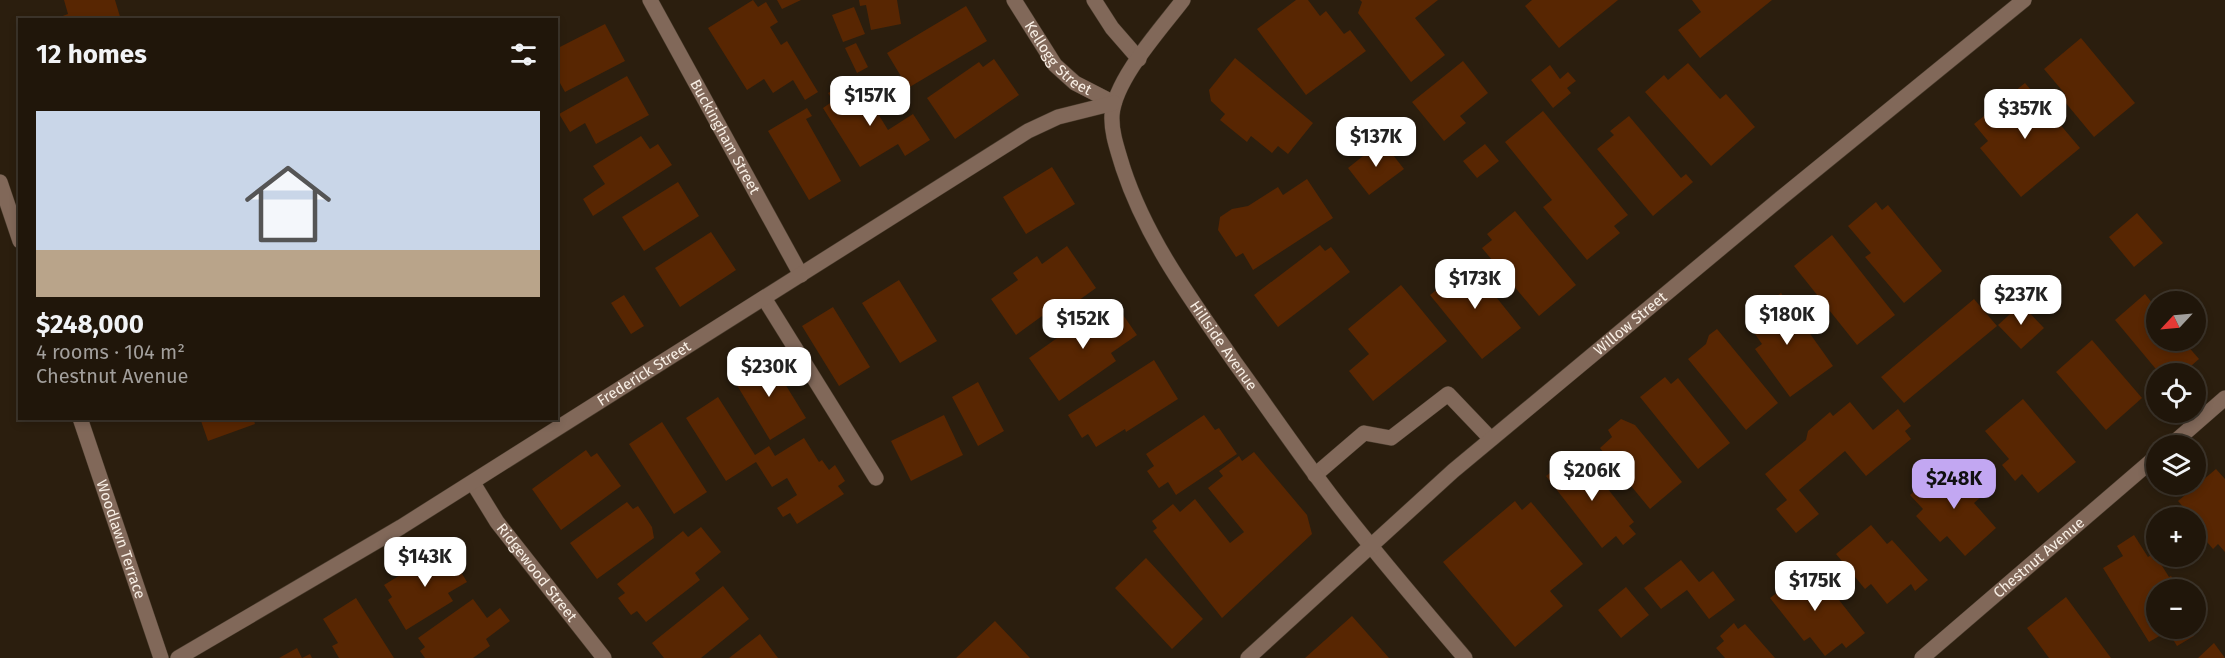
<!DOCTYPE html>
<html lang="en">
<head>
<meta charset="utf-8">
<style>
	:root { --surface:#20160a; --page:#281f13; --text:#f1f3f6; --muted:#a29f9c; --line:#3d352b; --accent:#c2a7f2 }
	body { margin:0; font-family:"Fira Sans",sans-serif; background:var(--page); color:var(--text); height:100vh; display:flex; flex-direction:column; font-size:22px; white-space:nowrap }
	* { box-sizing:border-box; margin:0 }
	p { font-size:20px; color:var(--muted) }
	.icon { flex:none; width:33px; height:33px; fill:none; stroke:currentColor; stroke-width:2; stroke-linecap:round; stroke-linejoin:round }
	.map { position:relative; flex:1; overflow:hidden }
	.drawer { position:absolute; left:18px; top:18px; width:540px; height:402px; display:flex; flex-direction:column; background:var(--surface); border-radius:0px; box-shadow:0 3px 9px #0003,0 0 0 2px var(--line) }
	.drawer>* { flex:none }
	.needle { width:39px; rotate:244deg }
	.buttons { position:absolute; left:2146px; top:291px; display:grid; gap:12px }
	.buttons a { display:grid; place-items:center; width:60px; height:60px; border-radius:50%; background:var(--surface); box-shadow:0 3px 9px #0003,0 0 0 2px var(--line); font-size:30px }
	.price { position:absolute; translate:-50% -51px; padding:0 14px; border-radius:12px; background:#fff; color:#222; font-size:20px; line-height:39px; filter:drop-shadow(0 2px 3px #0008) }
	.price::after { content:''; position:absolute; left:50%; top:36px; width:18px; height:14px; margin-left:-9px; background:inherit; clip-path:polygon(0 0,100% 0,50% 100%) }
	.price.active { background:var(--accent); color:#111 }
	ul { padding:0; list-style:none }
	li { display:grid; align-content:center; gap:12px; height:318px; padding:0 18px }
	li+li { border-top:2px solid var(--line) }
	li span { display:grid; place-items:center; height:186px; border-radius:0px; color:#555 }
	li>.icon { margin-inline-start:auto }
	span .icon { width:108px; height:108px; fill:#fffc; stroke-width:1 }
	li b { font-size:26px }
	h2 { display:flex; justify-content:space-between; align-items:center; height:72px; padding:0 18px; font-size:26px }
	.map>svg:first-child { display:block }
	.building { fill:#582602 }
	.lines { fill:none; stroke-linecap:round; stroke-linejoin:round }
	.service-casing { stroke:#483b2c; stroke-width:16 }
	.minor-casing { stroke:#483b2c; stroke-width:16 }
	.tertiary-casing { stroke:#483b2c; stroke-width:16 }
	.service { stroke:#816859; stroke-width:15 }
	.minor { stroke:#816859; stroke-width:15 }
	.tertiary { stroke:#816859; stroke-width:15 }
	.labels { text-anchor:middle; stroke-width:5; stroke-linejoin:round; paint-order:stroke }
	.street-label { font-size:15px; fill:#f8efe5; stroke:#2b1e0e }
</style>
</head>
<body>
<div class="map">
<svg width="2225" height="658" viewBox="0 0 2225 658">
	<rect width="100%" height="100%" fill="#2b1e0e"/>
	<path class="building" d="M64 0H115L121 20H52L68 14Z
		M753 0 758 7 766 2 778 22 770 27 781 45 787 41 818 92 805 100 793 80 773 93 764 79 747 90 708 28Z
		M777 0H801L782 9Z
		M859 0H897L901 24 871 30 866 5 860 6Z
		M1296 0H1308L1320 16 1326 11 1344 34 1350 30 1366 51 1306 95 1257 29Z
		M1360 0H1438L1415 18 1445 55 1411 82 1358 13 1362 2Z
		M1532 0H1618L1559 48 1525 6Z
		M1692 0H1772L1700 58 1678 30 1701 12Z
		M966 6 987 41 908 88 887 53Z
		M854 7 865 34 843 42 832 15Z
		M605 24 625 61 565 92 556 76V49Z
		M2081 38 2135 103 2094 137 2065 102V94L2044 69Z
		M856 43 868 67 857 73 845 48Z
		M1235 58 1313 123 1288 154 1278 146 1272 153 1251 136 1247 142 1220 120 1225 114 1211 101 1209 90Z
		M994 59 1019 95 955 139 927 98 979 62 983 67Z
		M1463 61 1488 93 1460 116 1466 123 1444 141 1412 102Z
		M1688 63 1720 99 1726 94 1755 127 1711 166 1645 92 1664 75 1668 80Z
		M1550 65 1560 79 1568 72 1576 81 1567 88 1571 93 1553 108 1531 80Z
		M627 76 649 115 596 144 585 123 570 132 559 114Z
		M846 83 852 92 861 86 888 130 913 114 930 140 905 156 898 144 860 167 823 108 833 101 828 93Z
		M2025 83 2080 148 2021 197 1980 148 1988 141 1974 124Z
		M807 108 812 116 806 119 841 181 809 200 768 131Z
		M1543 111 1628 215 1614 226 1620 233 1587 260 1543 207 1552 200 1505 142Z
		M1629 116 1681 178 1686 174 1693 182 1653 216 1597 149 1614 135 1610 131Z
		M641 136 650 149 658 144 672 165 593 216 583 199 605 184 593 166Z
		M1382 141 1404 169 1369 195 1348 168Z
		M1485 144 1499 161 1477 178 1463 161Z
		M1052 167 1075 204 1026 234 1003 197Z
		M1307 179 1333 218 1253 270 1243 253 1236 257 1218 230 1220 217 1232 209 1248 206 1278 187 1283 195Z
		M678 182 699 216 644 251 622 217Z
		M1876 202 1882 210 1888 205 1942 271 1904 303 1865 257 1871 253 1848 226Z
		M1515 211 1576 285 1539 316 1482 248 1492 240 1487 234Z
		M2137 213 2163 243 2134 267 2109 237Z
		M711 232 736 270 680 307 655 268Z
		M1832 235 1895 315 1857 345 1794 266Z
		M1320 245 1325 251 1331 247 1350 272 1278 327 1254 295Z
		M1067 246 1096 288 1047 323 1042 316 1016 335 991 299 1018 280 1013 273 1037 256 1042 264Z
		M1468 262 1521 328 1482 359 1430 295 1444 284 1438 277 1450 267 1455 273Z
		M899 280 937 341 900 363 862 303Z
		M1401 285 1447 341 1373 401 1349 371 1369 354 1348 329Z
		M1781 293 1833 366 1790 397 1755 349 1762 344 1745 320Z
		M2145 294 2157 309V340H2190L2186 344 2199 359 2182 374H2160L2115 320Z
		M624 295 644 326 631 334 611 303Z
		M1112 299 1137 335 1111 353 1116 361 1059 401 1029 358Z
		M1974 299 1997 326 1904 403 1881 377Z
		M2021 304 2044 328 2021 349 1998 325Z
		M833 307 870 367 839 386 802 326Z
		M1717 329 1778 403 1746 430 1688 359 1706 344 1709 335Z
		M2092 340 2142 398 2106 430 2056 372Z
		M761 359 774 366 806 418 770 440 732 377Z
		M1154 360 1178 399 1126 432 1125 429 1096 447 1088 434 1082 438 1068 415Z
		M1665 377 1671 384 1678 378 1730 443 1698 469 1640 397Z
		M978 382 1004 431 978 446 952 397Z
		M718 397 755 455 769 446 775 456 804 438 819 462 822 460 829 470 835 465 845 481 838 486 844 494 797 524 790 513 783 517 777 508 797 495 787 478 772 487 756 462 726 481 686 418Z
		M2023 399 2076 462 2038 493 2022 474 2015 481 2002 465 2009 459 1985 431Z
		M1850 402 1873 430 1898 409 1911 426 1905 431 1911 439 1866 476 1845 451 1799 490 1819 514 1796 533 1776 509 1787 500 1765 474 1806 440 1808 431 1830 412 1833 416Z
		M944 415 963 455 911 481 891 441Z
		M1204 415 1215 430 1219 428 1237 454 1176 495 1168 482 1159 488 1147 471 1154 466 1146 454Z
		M200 418H253L255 424 208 441Z
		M1621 419 1635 425 1682 482 1650 509 1600 448 1612 437 1608 430Z
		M662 422 707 492 674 514 629 444Z
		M586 450 591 457 597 453 621 486 561 530 532 489Z
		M1254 452 1307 515 1312 534 1222 618 1153 531 1157 528 1152 521 1173 504 1180 512 1195 499 1230 543 1244 532 1208 488 1223 476 1219 471 1239 456 1242 461Z
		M1568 459 1585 460 1634 522 1629 526 1636 534 1623 545 1616 536 1602 548 1546 476Z
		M1941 467 1958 485 1973 471 1990 489 1974 503 1996 528 1965 556 1947 536 1940 542 1916 516 1923 509 1910 495Z
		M2216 469 2225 479V552L2218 544 2213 549 2196 529 2199 524 2196 518H2193L2178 501Z
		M1515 501 1522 510 1531 502 1583 564 1550 591 1563 606 1515 647 1443 562Z
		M627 502 633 509 638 506 652 527 654 538 597 579 570 543Z
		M1871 525 1887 544 1892 540 1928 580 1915 591 1911 584 1887 604 1871 584 1865 589 1836 554Z
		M701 527 721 552 695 573 700 580 646 622 637 611 631 615 618 598 625 593 617 584 683 531 688 537Z
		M2134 535 2148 557 2154 553 2169 577 2171 576 2180 590H2157V628H2189L2194 636 2177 646 2168 631 2149 642 2103 568 2123 556 2117 546Z
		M446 547 467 582 448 593 453 601 406 630 388 600 392 597 384 585Z
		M1146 558 1203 619 1172 649 1115 588Z
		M1681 560 1699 582 1713 571 1735 600 1709 619 1687 590 1661 609 1644 588Z
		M1800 563 1822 591 1828 586 1865 633 1846 648 1842 643 1825 656 1810 637 1804 641 1770 598 1782 589 1777 582Z
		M723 586 749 619 701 658H664L652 643Z
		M1626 587 1649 615 1621 638 1598 610Z
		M2066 597 2111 658H2049L2027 628Z
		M356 598 394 658H339L332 646 338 643 323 619Z
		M473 599 487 618 500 608 510 621 486 639 490 646 473 658H425L420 651 425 647 418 638Z
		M1352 616 1389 658H1305Z
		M995 621 1030 658H956Z
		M1734 623 1738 629 1745 624 1775 658H1725L1716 648 1724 641 1720 636Z
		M760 634 778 658H729Z
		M2214 643 2225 658H2198Z
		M297 648 302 658 310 654 312 658H279Z"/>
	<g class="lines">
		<g class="service-casing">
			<path id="service" d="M1094 0 1112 28 1139 59
				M1315 475 1364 433 1391 438 1448 394 1491 439"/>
		</g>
		<g class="minor-casing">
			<g id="minor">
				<path id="s1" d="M650 0 801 275"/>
				<path id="s2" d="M1014 0 1055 65 1075 83 1114 103"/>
				<path id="s3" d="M1183 0C1161 29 1115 79 1112 115 1111 133 1118 151 1123 168 1147 241 1193 302 1236 364 1268 408 1299 454 1332 497 1374 552 1420 605 1465 658"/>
				<path d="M0 182 20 241"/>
				<path d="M764 298 876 478"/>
				<path id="s4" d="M80 418 161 658"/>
				<path d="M2170 446 2225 398"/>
				<path id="s5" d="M473 483 497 522 604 658"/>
				<path id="s6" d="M178 658 401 527 1028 131 1058 117 1114 103"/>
				<path id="s7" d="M1922 658 2157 456"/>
			</g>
		</g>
		<g class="tertiary-casing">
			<g id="tertiary">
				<path id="s8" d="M1248 658 1453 471 1781 198 2024 0"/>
			</g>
		</g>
		<use href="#service" class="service"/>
		<use href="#minor" class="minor"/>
		<use href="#tertiary" class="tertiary"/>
	</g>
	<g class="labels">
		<g class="street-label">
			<text dy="5" stroke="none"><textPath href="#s2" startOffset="74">Kellogg Street</textPath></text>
			<text dy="5" stroke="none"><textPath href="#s1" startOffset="156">Buckingham Street</textPath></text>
			<text dy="5" stroke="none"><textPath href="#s8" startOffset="508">Willow Street</textPath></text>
			<text dy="5" stroke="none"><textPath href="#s3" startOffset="396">Hillside Avenue</textPath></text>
			<text dy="5" stroke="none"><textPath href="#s6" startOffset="546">Frederick Street</textPath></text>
			<text dy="5" stroke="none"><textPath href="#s4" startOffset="128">Woodlawn Terrace</textPath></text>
			<text dy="5" stroke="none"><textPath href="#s7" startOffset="154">Chestnut Avenue</textPath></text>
			<text dy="5" stroke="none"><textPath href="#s5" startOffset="110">Ridgewood Street</textPath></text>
		</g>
	</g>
</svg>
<div class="buttons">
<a><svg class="needle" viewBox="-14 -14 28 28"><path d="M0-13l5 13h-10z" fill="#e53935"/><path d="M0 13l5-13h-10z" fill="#a29f9c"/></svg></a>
<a><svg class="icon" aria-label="locate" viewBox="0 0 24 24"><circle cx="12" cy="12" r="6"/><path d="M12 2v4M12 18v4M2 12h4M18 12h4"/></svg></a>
<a><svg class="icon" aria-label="layers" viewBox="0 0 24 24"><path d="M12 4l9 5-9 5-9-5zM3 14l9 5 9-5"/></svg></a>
<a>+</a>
<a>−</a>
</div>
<b class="price" style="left:870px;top:127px">$157K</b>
<b class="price" style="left:2025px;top:140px">$357K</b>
<b class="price" style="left:1376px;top:168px">$137K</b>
<b class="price" style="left:1475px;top:310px">$173K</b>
<b class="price" style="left:2021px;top:326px">$237K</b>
<b class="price" style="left:1787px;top:346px">$180K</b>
<b class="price" style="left:1083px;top:350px">$152K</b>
<b class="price" style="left:769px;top:398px">$230K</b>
<b class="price" style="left:1592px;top:502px">$206K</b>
<b class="price active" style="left:1954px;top:510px">$248K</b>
<b class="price" style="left:425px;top:588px">$143K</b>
<b class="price" style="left:1815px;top:612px">$175K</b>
<section class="drawer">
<h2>12 homes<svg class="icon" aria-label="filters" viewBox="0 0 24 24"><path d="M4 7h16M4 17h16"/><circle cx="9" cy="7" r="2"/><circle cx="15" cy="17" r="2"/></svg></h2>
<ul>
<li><span style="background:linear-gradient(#c9d6e8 75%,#b9a48a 0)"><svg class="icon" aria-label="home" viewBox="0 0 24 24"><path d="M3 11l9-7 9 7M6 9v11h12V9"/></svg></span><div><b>$248,000</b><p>4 rooms · 104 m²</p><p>Chestnut Avenue</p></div></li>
</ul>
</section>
</div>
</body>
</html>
